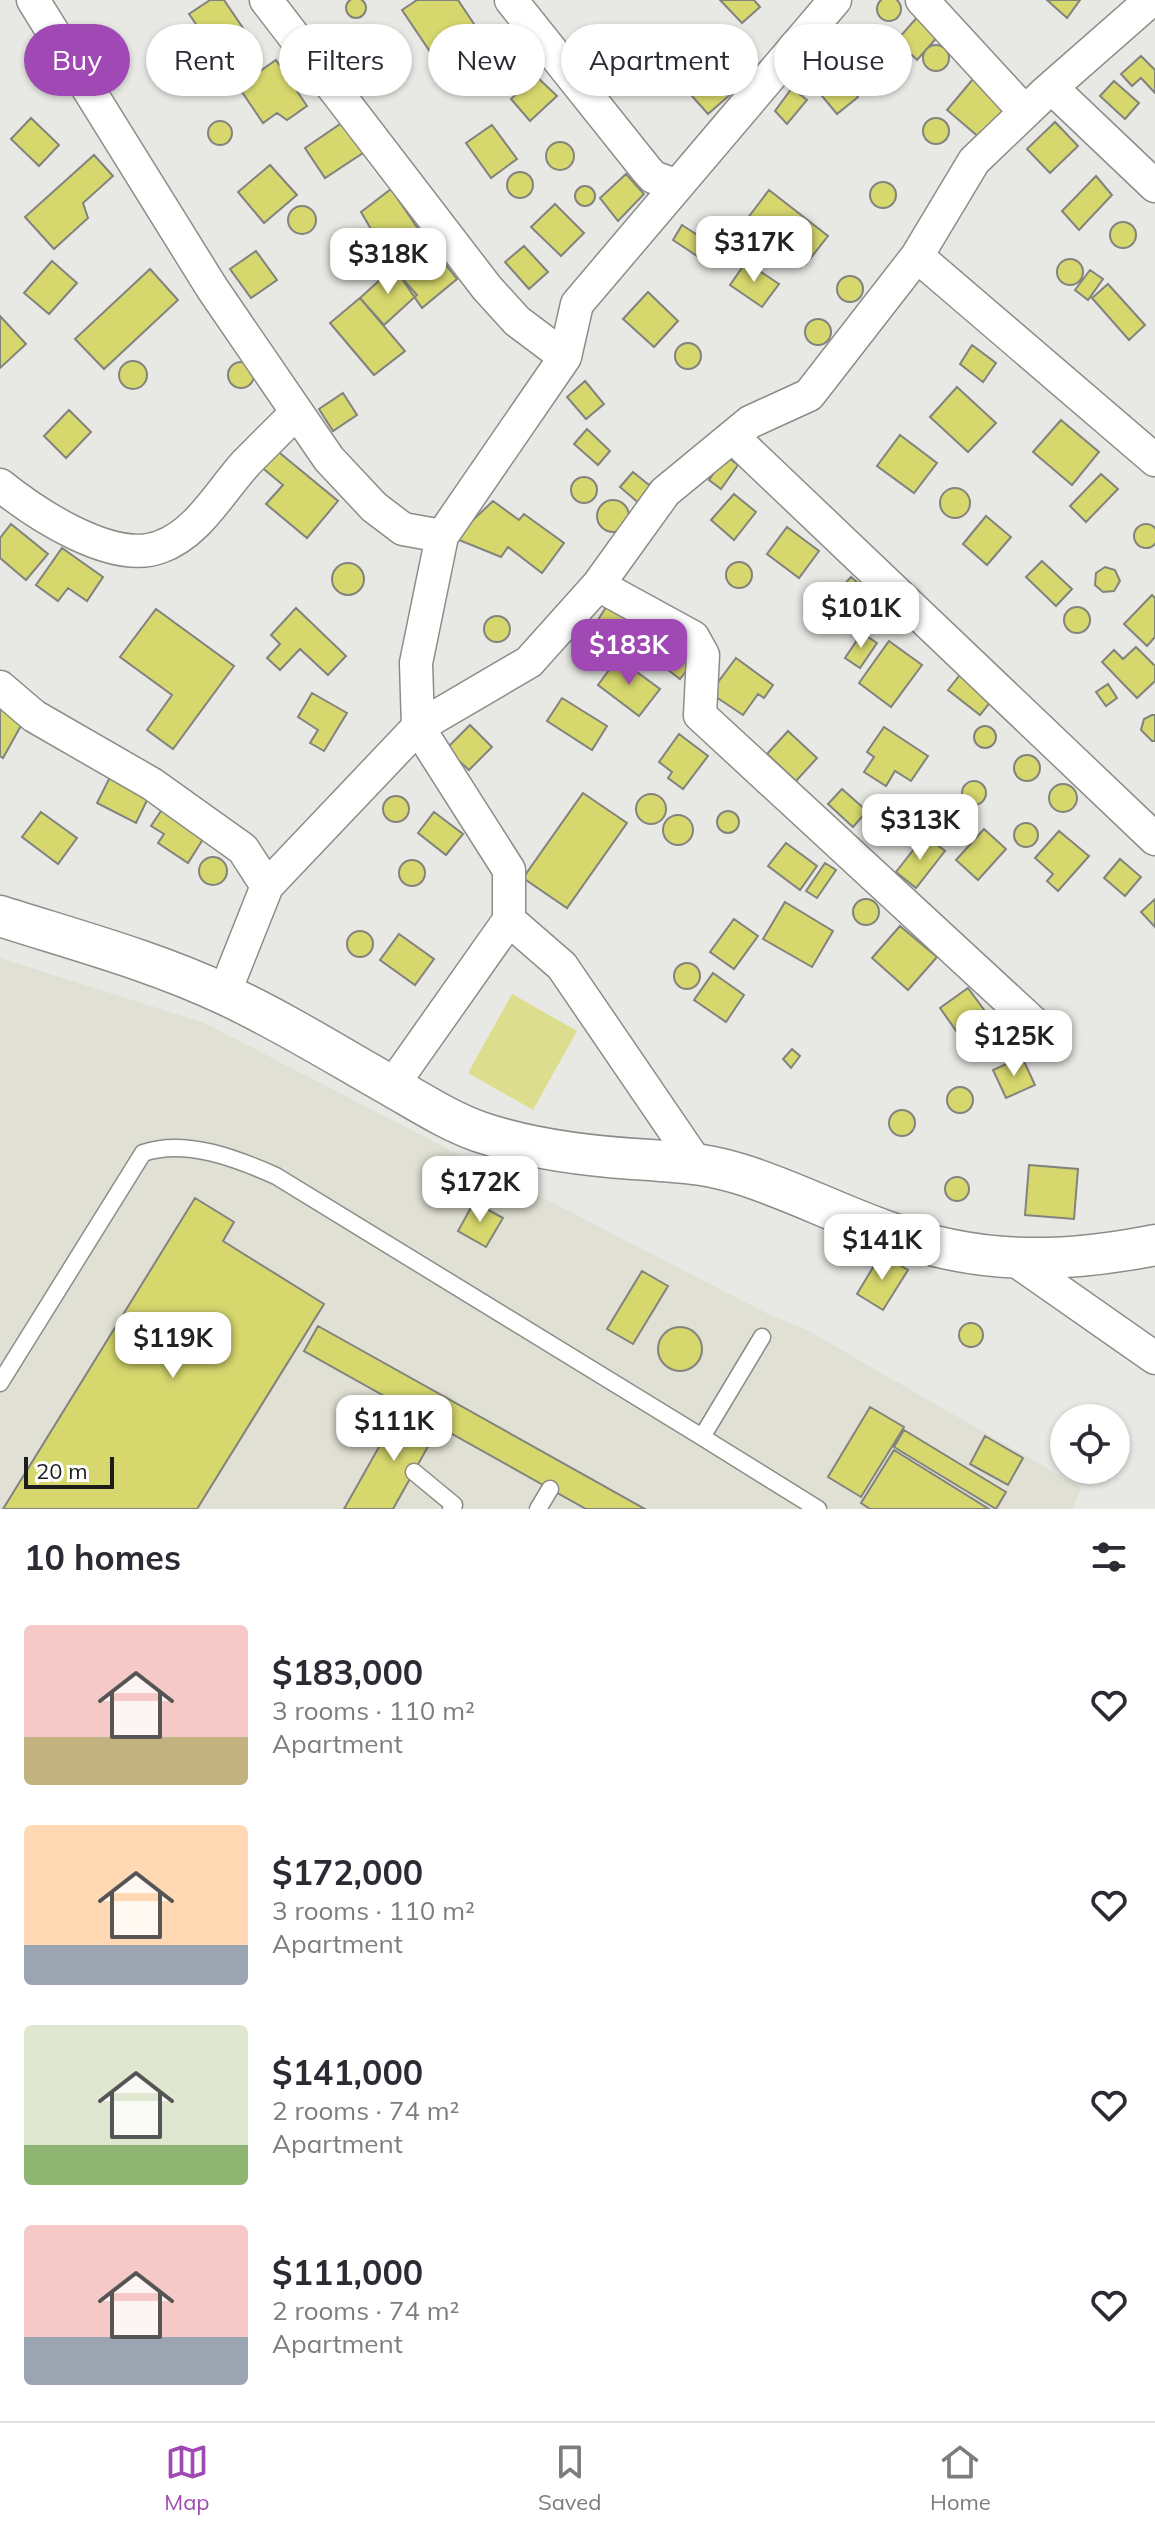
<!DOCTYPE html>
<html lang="en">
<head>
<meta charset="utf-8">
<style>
	:root { --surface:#fff; --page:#f2f2f3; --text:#2b2b33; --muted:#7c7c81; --line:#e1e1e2; --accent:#a049b5 }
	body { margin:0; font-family:Mulish,sans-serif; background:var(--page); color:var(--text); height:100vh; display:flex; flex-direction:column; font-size:30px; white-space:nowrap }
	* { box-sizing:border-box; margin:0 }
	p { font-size:26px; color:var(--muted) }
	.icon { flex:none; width:44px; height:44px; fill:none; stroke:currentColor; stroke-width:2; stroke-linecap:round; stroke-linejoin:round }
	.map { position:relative; height:1509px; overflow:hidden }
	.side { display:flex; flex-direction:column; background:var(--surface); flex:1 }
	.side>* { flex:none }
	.banner { position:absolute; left:24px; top:24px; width:1108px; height:72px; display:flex; gap:16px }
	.buttons { position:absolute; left:1050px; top:1404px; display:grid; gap:16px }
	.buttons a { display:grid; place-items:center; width:80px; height:80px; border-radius:50%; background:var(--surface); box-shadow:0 2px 6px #0004; font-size:40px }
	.scale { position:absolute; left:24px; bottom:20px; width:90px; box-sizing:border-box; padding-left:8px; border:4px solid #1c1c1a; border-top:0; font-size:22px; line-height:28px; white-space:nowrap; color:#1c1c1a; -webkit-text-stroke:6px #fff; paint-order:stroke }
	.price { position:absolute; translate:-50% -68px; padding:0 18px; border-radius:16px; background:#fff; color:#222; font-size:26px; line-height:52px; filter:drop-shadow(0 2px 4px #0008) }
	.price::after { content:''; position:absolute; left:50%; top:48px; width:24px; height:18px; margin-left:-12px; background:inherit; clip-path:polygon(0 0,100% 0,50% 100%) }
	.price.current { background:var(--accent); color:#fff }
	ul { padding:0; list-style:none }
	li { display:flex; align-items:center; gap:24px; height:200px; padding:0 24px }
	li span { display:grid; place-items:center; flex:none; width:224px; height:160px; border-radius:8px; color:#555 }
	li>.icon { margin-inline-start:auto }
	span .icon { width:96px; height:96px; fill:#fffc; stroke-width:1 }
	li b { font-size:34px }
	h2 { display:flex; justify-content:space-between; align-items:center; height:96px; padding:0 24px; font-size:34px }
	.chip { padding:0 28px; border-radius:36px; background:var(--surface); box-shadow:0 2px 6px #0004; font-size:28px; line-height:72px }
	.chip.current { background:var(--accent); color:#fff }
	.tabs { display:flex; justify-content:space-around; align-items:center; height:112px; border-top:2px solid var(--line); background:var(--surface); font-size:22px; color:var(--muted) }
	.tabs a { display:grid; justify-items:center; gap:4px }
	.tabs .current { color:var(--accent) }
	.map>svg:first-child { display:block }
	.built { fill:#e0e0d4 }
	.green { fill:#dcde8e }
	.building { fill:#d6d76d; stroke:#82837e; stroke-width:2 }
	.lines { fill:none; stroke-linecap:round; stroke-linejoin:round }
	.service-casing { stroke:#8c8c88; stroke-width:19 }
	.minor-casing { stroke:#8c8c88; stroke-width:35 }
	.tertiary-casing { stroke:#8c8c88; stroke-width:43 }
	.service { stroke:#fff; stroke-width:16 }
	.minor { stroke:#fff; stroke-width:32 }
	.tertiary { stroke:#fff; stroke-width:40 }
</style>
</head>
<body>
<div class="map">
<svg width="1155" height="1509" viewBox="0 0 1155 1509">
	<rect width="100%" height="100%" fill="#e8e8e4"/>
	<path class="built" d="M0 958 204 1023 768 1314 805 1329 1081 1488 1073 1509H0Z"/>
	<path class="green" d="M512 994 577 1031 533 1110 468 1073Z"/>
	<path class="building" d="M877 9a12 12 0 1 1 24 0a12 12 0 1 1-24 0Z
		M346 8a10 10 0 1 1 20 0a10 10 0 1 1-20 0Z
		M210 0H224L247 34 223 50 214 38 200 47 190 33 198 27 189 14Z
		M417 0H458L476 27 433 56 402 10Z
		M720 0H754L760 7 742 23Z
		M1047 0H1080L1067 18Z
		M921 13 941 33 917 60 897 40Z
		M639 26 659 46 629 75 609 56Z
		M923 58a13 13 0 1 1 26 0a13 13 0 1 1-26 0Z
		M438 66a13 13 0 1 1 26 0a13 13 0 1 1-26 0Z
		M1141 56 1155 70V93L1141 78 1132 86 1121 74Z
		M180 73a15 15 0 1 1 30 0a15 15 0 1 1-30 0Z
		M276 60 307 106 287 120 277 113 263 123 242 92 251 86 247 80Z
		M708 66 732 93 708 114 684 87Z
		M834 66 858 97 837 114 812 84Z
		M536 76 557 96 530 121 511 99Z
		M973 79 1006 107 980 138 947 110Z
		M1114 81 1139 103 1125 119 1100 96Z
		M792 88 807 100 787 124 775 111Z
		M31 118 59 145 39 166 11 139Z
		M923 131a13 13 0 1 1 26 0a13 13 0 1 1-26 0Z
		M346 120 366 151 325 178 305 148Z
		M208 133a12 12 0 1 1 24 0a12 12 0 1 1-24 0Z
		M1055 122 1078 146 1050 173 1027 149Z
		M492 125 517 159 491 178 466 143Z
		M546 156a14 14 0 1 1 28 0a14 14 0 1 1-28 0Z
		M94 155 113 176 83 203 88 218 54 249 25 217Z
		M270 165 297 195 264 223 238 192Z
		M507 185a13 13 0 1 1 26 0a13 13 0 1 1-26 0Z
		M626 174 644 194 618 221 600 198Z
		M1096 176 1112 195 1079 230 1062 211Z
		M870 195a13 13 0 1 1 26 0a13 13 0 1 1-26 0Z
		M575 196a10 10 0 1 1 20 0a10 10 0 1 1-20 0Z
		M391 189 425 239 391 263 361 212Z
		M769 190 828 236 806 264 747 219Z
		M555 204 584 233 561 256 531 227Z
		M288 220a14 14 0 1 1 28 0a14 14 0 1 1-28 0Z
		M1110 235a13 13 0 1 1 26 0a13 13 0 1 1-26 0Z
		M682 225 719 249 709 264 673 240Z
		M425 239 457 279 422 308 391 263Z
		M524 246 548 272 529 289 505 262Z
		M256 251 277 280 251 298 230 269Z
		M1057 272a13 13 0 1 1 26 0a13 13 0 1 1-26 0Z
		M52 261 77 283 49 314 24 293Z
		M746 262 779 284 762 307 730 285Z
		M393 268 417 295 384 325 360 298Z
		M150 269 178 300 104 369 75 339Z
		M1090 270 1103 279 1088 300 1075 290Z
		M837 289a13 13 0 1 1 26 0a13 13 0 1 1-26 0Z
		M1108 284 1145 325 1129 340 1092 298Z
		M648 292 678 321 654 347 623 319Z
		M360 298 405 351 374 375 330 323Z
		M0 316 26 344 0 368Z
		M805 332a13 13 0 1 1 26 0a13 13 0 1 1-26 0Z
		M675 356a13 13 0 1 1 26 0a13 13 0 1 1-26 0Z
		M972 345 996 363 983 382 960 364Z
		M119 375a14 14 0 1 1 28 0a14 14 0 1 1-28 0Z
		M228 375a13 13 0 1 1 26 0a13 13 0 1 1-26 0Z
		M585 381 604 404 586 419 567 397Z
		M957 387 996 423 968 452 930 417Z
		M343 393 357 415 333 431 319 409Z
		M69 410 91 432 66 458 44 436Z
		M1061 420 1099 452 1072 485 1033 452Z
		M587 429 610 451 598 465 574 444Z
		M900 435 937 463 914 493 877 466Z
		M275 449 338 501 307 538 266 504 283 485 260 466Z
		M726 456 738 465 721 489 709 480Z
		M633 472 649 485 653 481 665 491 641 505 620 487Z
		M1101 474 1118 489 1086 522 1070 506Z
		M571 490a13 13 0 1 1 26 0a13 13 0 1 1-26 0Z
		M940 503a15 15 0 1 1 30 0a15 15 0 1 1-30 0Z
		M734 494 756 512 734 540 711 520Z
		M597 516a16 16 0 1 1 32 0a16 16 0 1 1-32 0Z
		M493 501 519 520 524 514 564 543 542 573 508 547 501 557 454 538Z
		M986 516 1011 537 987 565 963 544Z
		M11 524 48 554 26 580 0 558V538Z
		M1134 536a12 12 0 1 1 24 0a12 12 0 1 1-24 0Z
		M787 527 819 551 799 578 767 554Z
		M62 548 103 577 87 601 68 588 58 601 36 585Z
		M1042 561 1072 589 1056 606 1026 577Z
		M726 575a13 13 0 1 1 26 0a13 13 0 1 1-26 0Z
		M332 579a16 16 0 1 1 32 0a16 16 0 1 1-32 0Z
		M1105 567 1115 570 1120 581 1114 591 1103 592 1095 585 1096 573Z
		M851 577 881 603 860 627 830 600Z
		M1152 595 1155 598V637L1147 646 1124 624Z
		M608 604 647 628 629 658 615 650 621 639 596 623Z
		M1064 620a13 13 0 1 1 26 0a13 13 0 1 1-26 0Z
		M296 608 346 656 328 675 300 649 280 670 267 658 280 644 271 635Z
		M156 609 234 666 173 749 147 730 172 695 120 657Z
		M484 629a13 13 0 1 1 26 0a13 13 0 1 1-26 0Z
		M650 632 692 663 680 679 638 647Z
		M862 633 877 643 860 668 845 658Z
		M889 641 922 665 891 707 859 683Z
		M1136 647 1155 666V681L1137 698 1102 662 1114 650 1123 659Z
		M618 658 660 689 639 716 598 685Z
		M736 658 773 685 764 698 758 694 743 715 710 693Z
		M963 671 995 696 980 715 948 690Z
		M1108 684 1117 698 1106 706 1096 692Z
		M312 693 347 713 324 751 310 743 318 730 298 717Z
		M562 698 607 726 592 750 547 721Z
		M0 704 23 722 3 758 0 756Z
		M1152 715H1155V741H1152L1141 730 1144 719Z
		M470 725 492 747 469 770 446 749Z
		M974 737a11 11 0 1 1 22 0a11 11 0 1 1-22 0Z
		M884 727 928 756 911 781 895 771 886 786 864 772 874 757 867 752Z
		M788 731 817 758 796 781 767 754Z
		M679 734 708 756 683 789 668 778 672 772 659 762Z
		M1014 768a13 13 0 1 1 26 0a13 13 0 1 1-26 0Z
		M113 771 152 790 136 823 97 803Z
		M962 793a12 12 0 1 1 24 0a12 12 0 1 1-24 0Z
		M1049 798a14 14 0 1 1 28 0a14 14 0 1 1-28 0Z
		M842 789 867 811 853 827 828 804Z
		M583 793 627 823 567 908 523 878Z
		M636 809a15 15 0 1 1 30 0a15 15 0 1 1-30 0Z
		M383 809a13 13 0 1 1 26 0a13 13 0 1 1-26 0Z
		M163 808 205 836 188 863 158 843 164 834 151 826Z
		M717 822a11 11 0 1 1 22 0a11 11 0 1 1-22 0Z
		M41 812 77 838 58 864 22 837Z
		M434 812 463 834 446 855 418 833Z
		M663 830a15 15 0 1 1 30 0a15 15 0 1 1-30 0Z
		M1014 835a12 12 0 1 1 24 0a12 12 0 1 1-24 0Z
		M984 829 1006 849 978 880 956 860Z
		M1059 831 1089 856 1058 891 1047 881 1053 874 1035 858Z
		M925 835 945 851 916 888 896 872Z
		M786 843 817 866 800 890 768 866Z
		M199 871a14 14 0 1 1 28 0a14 14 0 1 1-28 0Z
		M1120 859 1141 877 1125 896 1104 878Z
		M399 873a13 13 0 1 1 26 0a13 13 0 1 1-26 0Z
		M825 863 836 870 817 898 806 891Z
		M1155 899V927L1141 912Z
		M853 912a13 13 0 1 1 26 0a13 13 0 1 1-26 0Z
		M785 902 833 931 812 967 763 939Z
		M734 919 758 936 734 969 710 952Z
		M900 926 937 957 908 990 872 958Z
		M347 944a13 13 0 1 1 26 0a13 13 0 1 1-26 0Z
		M399 934 434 959 415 985 380 960Z
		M674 976a13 13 0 1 1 26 0a13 13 0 1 1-26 0Z
		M713 973 744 995 726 1022 694 1000Z
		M968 988 993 1022 964 1042 940 1008Z
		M792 1049 800 1056 791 1068 783 1059Z
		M1022 1057 1035 1085 1006 1098 993 1070Z
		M947 1100a13 13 0 1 1 26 0a13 13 0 1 1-26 0Z
		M889 1123a13 13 0 1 1 26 0a13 13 0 1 1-26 0Z
		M1029 1165 1078 1169 1074 1219 1025 1215Z
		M945 1189a12 12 0 1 1 24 0a12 12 0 1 1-24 0Z
		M195 1198 234 1222 223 1241 324 1304 197 1509H3Z
		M474 1202 503 1218 486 1247 458 1231Z
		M881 1254 908 1270 883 1310 857 1294Z
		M642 1271 668 1286 633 1344 607 1329Z
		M959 1335a12 12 0 1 1 24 0a12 12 0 1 1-24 0Z
		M318 1326 645 1509H586L402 1406 304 1351Z
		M658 1349a22 22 0 1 1 44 0a22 22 0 1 1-44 0Z
		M402 1406 439 1427 393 1509H344Z
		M870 1407 904 1427 861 1497 828 1477Z
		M904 1430 1006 1492 996 1509 894 1447Z
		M985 1436 1023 1458 1008 1485 970 1464Z
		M894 1450 989 1509H870L861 1503Z"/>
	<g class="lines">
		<g class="service-casing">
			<path id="service" d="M762 1337 702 1437 818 1509
				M0 1383 143 1153C185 1138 238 1159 276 1176L702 1437
				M414 1472 454 1505 451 1509
				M538 1509 550 1489"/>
		</g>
		<g class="minor-casing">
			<path id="minor" d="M33 0 212 288 329 459 374 507 403 529 442 536
				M266 0 487 288 517 321 565 357
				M511 0 646 169 653 177 675 185
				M922 0 1025 112
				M1052 88 1155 186
				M917 256 1155 460
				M733 437 1155 839
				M0 485C36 514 113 565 160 547 198 534 221 490 247 462 263 446 279 430 295 414
				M598 585 693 637 703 655 700 715 1053 1041
				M0 687 34 716 152 784 243 849 267 886 224 994
				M267 886 418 727 529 662 598 585 665 492 750 422 809 395 917 256 974 161 1045 93 1151 0
				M509 920 562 966 695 1161
				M392 1086 509 920V870L418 727 416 663 442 536 565 357 577 304 835 0
				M1015 1260 1155 1358"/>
		</g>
		<g class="tertiary-casing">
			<path id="tertiary" d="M0 916C75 940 154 961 226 995 284 1022 338 1056 393 1087 421 1103 449 1121 480 1132 533 1150 595 1157 650 1160 685 1163 705 1163 740 1174 789 1189 835 1213 883 1230 976 1265 1059 1264 1155 1245"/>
		</g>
		<use href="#service" class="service"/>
		<use href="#minor" class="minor"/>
		<use href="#tertiary" class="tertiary"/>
	</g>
</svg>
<div class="buttons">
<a><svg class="icon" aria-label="locate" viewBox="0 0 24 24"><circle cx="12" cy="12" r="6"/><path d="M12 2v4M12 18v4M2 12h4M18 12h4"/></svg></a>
</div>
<div class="scale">20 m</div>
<b class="price" style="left:754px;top:284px">$317K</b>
<b class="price" style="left:388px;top:296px">$318K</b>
<b class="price" style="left:861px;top:650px">$101K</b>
<b class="price current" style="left:629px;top:687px">$183K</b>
<b class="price" style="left:920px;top:862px">$313K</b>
<b class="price" style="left:1014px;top:1078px">$125K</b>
<b class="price" style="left:480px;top:1224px">$172K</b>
<b class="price" style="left:882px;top:1282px">$141K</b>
<b class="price" style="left:173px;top:1380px">$119K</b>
<b class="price" style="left:394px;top:1463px">$111K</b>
<div class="banner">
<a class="chip current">Buy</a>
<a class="chip">Rent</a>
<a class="chip">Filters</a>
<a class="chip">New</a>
<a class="chip">Apartment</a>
<a class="chip">House</a>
</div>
</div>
<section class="side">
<h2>10 homes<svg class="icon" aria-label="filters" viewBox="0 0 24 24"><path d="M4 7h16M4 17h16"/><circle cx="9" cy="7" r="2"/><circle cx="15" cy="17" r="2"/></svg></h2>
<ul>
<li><span style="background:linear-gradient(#f6c9c9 70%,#c2b280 0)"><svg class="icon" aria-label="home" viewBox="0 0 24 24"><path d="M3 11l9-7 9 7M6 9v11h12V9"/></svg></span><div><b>$183,000</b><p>3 rooms · 110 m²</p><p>Apartment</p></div><svg class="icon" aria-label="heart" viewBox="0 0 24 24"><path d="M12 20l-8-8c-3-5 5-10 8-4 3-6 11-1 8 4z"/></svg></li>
<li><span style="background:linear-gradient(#ffd9b3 75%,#9aa5b1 0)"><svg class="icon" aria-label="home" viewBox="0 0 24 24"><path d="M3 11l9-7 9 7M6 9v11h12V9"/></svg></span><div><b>$172,000</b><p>3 rooms · 110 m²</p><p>Apartment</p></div><svg class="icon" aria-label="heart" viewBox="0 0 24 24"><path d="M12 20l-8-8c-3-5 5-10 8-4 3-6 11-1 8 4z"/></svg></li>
<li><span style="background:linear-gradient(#dfe7d0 75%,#8fb573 0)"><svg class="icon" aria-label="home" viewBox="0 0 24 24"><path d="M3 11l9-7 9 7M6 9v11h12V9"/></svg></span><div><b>$141,000</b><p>2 rooms · 74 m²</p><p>Apartment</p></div><svg class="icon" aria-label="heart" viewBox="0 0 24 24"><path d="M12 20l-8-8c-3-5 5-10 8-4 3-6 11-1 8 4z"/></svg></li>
<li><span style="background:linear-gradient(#f6c9c9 70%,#9aa5b1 0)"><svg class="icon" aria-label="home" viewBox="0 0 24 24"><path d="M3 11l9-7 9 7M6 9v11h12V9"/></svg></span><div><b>$111,000</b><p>2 rooms · 74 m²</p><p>Apartment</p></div><svg class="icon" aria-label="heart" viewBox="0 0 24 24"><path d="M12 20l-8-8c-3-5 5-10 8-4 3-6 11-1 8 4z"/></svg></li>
</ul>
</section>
<nav class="tabs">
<a class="current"><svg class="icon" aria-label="map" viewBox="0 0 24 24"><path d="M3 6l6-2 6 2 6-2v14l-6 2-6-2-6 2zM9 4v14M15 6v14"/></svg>Map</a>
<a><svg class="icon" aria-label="saved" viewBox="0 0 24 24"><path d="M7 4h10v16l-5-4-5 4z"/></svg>Saved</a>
<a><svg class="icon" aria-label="home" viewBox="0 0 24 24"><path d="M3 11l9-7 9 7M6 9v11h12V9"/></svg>Home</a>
</nav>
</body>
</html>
